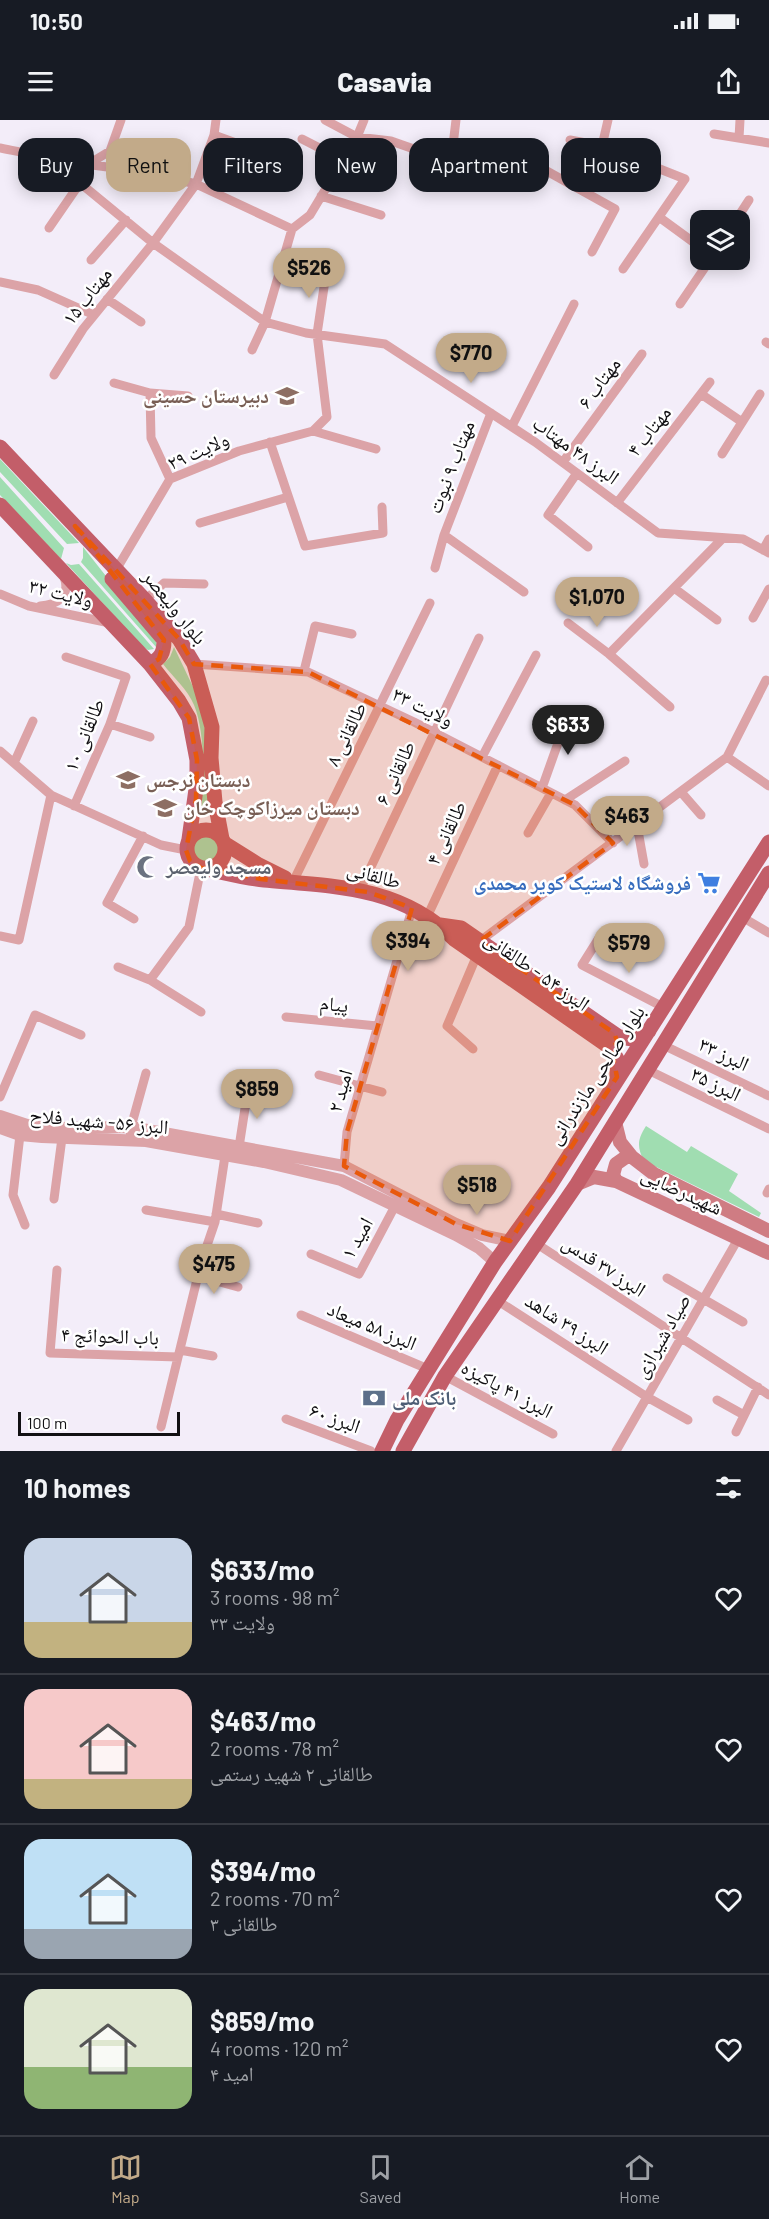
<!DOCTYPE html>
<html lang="en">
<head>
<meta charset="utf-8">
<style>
	:root { --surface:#171b24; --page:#242831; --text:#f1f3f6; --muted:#9ea1a6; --line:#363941; --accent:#c2aa89 }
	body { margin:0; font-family:Barlow,"Noto Naskh Arabic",sans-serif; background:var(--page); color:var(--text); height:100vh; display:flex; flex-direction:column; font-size:22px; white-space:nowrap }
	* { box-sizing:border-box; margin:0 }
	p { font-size:20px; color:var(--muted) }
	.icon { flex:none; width:33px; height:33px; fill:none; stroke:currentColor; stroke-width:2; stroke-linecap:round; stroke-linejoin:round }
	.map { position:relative; height:1331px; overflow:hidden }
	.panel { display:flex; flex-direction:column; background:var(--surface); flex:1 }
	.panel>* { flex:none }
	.guide { position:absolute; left:18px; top:18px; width:734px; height:54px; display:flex; gap:12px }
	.tools { position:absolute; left:690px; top:90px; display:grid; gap:12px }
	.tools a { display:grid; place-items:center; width:60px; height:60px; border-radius:12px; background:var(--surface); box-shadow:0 3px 15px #0003; font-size:30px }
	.scale { position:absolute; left:18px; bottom:15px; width:162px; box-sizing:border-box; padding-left:6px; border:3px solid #111013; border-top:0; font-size:16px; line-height:21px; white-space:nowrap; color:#111013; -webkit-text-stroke:4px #fff; paint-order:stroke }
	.price { position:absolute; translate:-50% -51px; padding:0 14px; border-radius:21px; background:var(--accent); color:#111; font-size:20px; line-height:39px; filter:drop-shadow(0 2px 3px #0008) }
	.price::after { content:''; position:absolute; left:50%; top:36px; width:18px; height:14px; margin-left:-9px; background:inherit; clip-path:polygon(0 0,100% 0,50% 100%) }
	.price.active { background:#222; color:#fff }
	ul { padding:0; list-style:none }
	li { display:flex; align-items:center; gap:18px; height:150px; padding:0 24px }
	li+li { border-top:2px solid var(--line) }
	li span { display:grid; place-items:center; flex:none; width:168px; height:120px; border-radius:18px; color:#555 }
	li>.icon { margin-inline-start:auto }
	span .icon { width:72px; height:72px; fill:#fffc; stroke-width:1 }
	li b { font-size:26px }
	h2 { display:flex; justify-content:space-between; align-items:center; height:72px; padding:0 24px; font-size:26px }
	.chip { padding:0 21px; border-radius:18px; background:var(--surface); box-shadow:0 3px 15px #0003; font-size:21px; line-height:54px }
	.chip.active { background:var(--accent); color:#111 }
	.status { display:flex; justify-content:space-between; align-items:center; height:42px; padding:0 30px; background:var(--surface); direction:ltr }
	.status svg { height:16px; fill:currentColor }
	header { display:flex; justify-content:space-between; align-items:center; height:78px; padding:0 24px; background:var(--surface); font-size:27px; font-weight:800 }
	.menu { display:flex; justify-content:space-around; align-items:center; height:84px; border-top:2px solid var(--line); background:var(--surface); font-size:16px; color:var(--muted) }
	.menu a { display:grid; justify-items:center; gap:3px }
	.menu .active { color:var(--accent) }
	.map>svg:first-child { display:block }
	.green { fill:#a0ddb1 }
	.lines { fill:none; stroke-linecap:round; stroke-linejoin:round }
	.minor { stroke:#dca3a7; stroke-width:9 }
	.tertiary { stroke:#dca3a7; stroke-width:12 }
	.secondary { stroke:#cf7c83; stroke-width:14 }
	.primary { stroke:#c35e69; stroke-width:15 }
	.marked { fill:#e8590c; fill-opacity:0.2; stroke:#e8590c; stroke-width:4.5; stroke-dasharray:12 8; stroke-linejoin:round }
	.labels { text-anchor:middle; stroke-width:5; stroke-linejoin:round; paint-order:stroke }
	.street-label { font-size:20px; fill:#111013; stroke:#fff }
	.education-label { font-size:20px; font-weight:bold; fill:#785e54; stroke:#fff; text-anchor:start }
	.worship-label { font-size:20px; font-weight:bold; fill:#5b616d; stroke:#fff; text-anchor:start }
	.shop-label { font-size:20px; font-weight:bold; fill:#366cbe; stroke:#fff; text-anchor:end }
	.service-label { font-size:20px; font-weight:bold; fill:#4e5e75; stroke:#fff; text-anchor:start }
</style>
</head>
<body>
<div class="status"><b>10:50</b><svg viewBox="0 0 49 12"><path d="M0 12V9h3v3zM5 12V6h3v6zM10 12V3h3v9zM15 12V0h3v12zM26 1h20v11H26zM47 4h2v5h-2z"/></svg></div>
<header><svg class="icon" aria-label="menu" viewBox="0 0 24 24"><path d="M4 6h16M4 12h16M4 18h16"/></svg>Casavia<svg class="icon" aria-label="share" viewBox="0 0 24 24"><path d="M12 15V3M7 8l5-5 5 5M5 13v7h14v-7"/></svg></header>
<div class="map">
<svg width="769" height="1331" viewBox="0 0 769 1331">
	<rect width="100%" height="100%" fill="#f3edf9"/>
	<path class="green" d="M0 339 79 423 67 424 0 352Z
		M0 357 64 428 61 439 0 375Z
		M83 427 155 518 157 525 156 527 81 442 83 438Z
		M66 443 71 445 79 444 154 529 148 530 142 526Z
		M174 527 195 571 205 605 210 694H198C204 664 206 614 194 585 188 570 173 557 163 544L170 537Z
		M192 729a14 14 0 1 1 28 0a14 14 0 1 1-28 0Z
		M646 1006 687 1032 691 1026 738 1054 729 1071 761 1093 759 1097 644 1041C637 1027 637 1020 646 1006Z"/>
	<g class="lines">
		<path class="minor" d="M325 0 357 17 391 21 451 42 518 35 615 89 592 132
			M714 14 769 23
			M214 15 255 30
			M739 18 740 0
			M302 19 343 40
			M570 20 602 26 685 59 623 149
			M0 28C31 35 62 35 80 63L153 123 265 202 306 213 385 224 535 322 658 413 743 419 769 433
			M61 41 146 52 196 64 214 15 216 0
			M451 42 456 0
			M87 45 110 31 121 0
			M583 70 602 26 608 0
			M321 76 381 95
			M659 97 700 127
			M736 100 749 80
			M49 108 80 63
			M91 140 126 100
			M0 162 38 170 94 195
			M107 179 141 202
			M680 184 710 140
			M766 222 769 224
			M252 230 265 202 292 109 310 95 357 17 364 0
			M54 255 83 209 153 123 196 64 292 109
			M114 263 150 273 151 318 170 359
			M150 273 188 276
			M701 274 742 302
			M512 306 574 184
			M313 311 376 329
			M270 322 305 426 383 413 382 387
			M722 334 760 274
			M563 342 642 234
			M577 353 548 395 588 427
			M617 383 710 262
			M200 403 288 377
			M444 415 524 472
			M763 430 769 419
			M435 448 444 415 491 293
			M116 450 170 359 239 331 313 311 327 297 317 214 327 147
			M674 468 717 500
			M0 474 29 486 110 503
			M145 480 164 463 204 464
			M40 486C57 485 71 476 64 457
			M753 498 769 469
			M568 503 609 534
			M66 537 126 557 110 604 74 686
			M194 544 308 552 414 602 575 685 613 723
			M304 551 315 506 352 514
			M670 587 609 534 723 418
			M110 604 150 617
			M0 631 51 675 161 725 186 730
			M482 637 536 535
			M727 637 769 666
			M14 643 33 601
			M542 668 568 595
			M681 672 701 695
			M565 680 625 641
			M637 705 644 744
			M528 713 551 673
			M293 762 430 483
			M360 770 479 518
			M427 797 498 645
			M742 797 769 813
			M134 799 107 783 143 716
			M0 816 19 820 51 675
			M599 818 582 845 665 888
			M480 821 727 637 766 560
			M118 847 150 860 189 807 201 748
			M150 860 201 892
			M286 897 377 906
			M663 925 769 976
			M473 929 447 906 477 835
			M648 950 769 1009
			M319 955 382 972
			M0 977 35 895 81 915
			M20 1015 13 1075 25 1105
			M130 1019 131 1007 146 953
			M239 1027 248 969
			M344 1046 347 1012 412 789
			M767 1073 769 1069
			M54 1079 62 1018
			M146 1090 215 1102
			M216 1094 258 1103
			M537 1124 769 1275
			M311 1134 359 1154 395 1086
			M57 1150 50 1233 178 1237
			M198 1156 238 1167
			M667 1158 743 1202
			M498 1181 647 1277 688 1300
			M301 1195 428 1249
			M180 1230 213 1236
			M445 1256 553 1314
			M717 1280 744 1295
			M286 1299 371 1331
			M161 1307 201 1143 215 1102 225 1036
			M736 1312 758 1267
			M616 1331 738 1119"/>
		<path class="tertiary" d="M0 996 27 1005 56 1008 131 1007 344 1046 456 1104 482 1115 510 1121
			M0 1008 20 1015 42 1017 146 1021 264 1042 341 1060 456 1115 479 1128 495 1142"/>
		<path class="secondary" d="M615 1002 620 1022 632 1037 654 1054 769 1111
			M616 1061 613 1055 616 1044 626 1037H632
			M577 1064 594 1057 616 1061 769 1133"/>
		<path class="primary" d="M0 327 145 480 179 519 194 544 212 607 211 638 215 682 222 719
			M0 385 150 544 179 581 189 598 197 640V662L189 719
			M112 459 164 520C164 533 161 538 150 544
			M187 729a19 19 0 1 1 38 0a19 19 0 1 1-38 0Z
			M224 723 259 745 285 758
			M201 748C222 752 243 758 264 760 333 766 401 766 454 819L611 928 617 939V957
			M440 805 461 808 619 917 633 919 649 911
			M382 1331 397 1300 495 1142 549 1067 769 722
			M403 1331 445 1256 577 1064 769 753"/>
	</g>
	<path class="marked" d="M75 406 179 519 194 544 308 552 575 685 613 723 480 821 614 913 618 923 611 927 617 957 510 1121 456 1104 344 1046 347 1012 412 788 368 772 261 759 201 748 190 741 186 730 196 679 197 640 189 598 150 544 159 539 164 520Z"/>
	<defs>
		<g id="school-bare" transform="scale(1.8)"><path d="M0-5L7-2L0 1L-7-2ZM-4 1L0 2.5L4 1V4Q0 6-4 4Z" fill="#8d6e63" stroke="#fff" stroke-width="2.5" paint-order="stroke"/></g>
		<g id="mosque-bare" transform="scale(1.8)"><path d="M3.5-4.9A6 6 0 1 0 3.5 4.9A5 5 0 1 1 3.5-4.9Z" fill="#6b7280" stroke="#fff" stroke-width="2.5" paint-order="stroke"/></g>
		<g id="supermarket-bare" transform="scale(1.8)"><path d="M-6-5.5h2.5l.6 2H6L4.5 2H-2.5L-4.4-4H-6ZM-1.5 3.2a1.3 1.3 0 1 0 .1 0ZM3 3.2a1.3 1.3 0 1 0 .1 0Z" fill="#3f7fe0" stroke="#fff" stroke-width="2.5" paint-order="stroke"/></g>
		<g id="bank-bare" transform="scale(1.8)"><path d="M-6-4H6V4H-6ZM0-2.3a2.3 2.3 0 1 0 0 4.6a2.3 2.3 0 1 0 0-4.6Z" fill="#5c6f8a" stroke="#fff" stroke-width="2.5" paint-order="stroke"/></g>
	</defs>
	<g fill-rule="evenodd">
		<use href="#school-bare" x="287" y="276"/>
		<use href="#school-bare" x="128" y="660"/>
		<use href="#school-bare" x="165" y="688"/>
		<use href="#mosque-bare" x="148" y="747"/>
		<use href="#supermarket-bare" x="709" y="763"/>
		<use href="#bank-bare" x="374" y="1278"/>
	</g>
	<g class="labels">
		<g class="street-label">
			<text transform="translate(87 176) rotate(-52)" y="7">مهتاب ۱۵</text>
			<text transform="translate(599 263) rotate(-54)" y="7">مهتاب ۶</text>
			<text transform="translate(649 311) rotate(-52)" y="7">مهتاب ۴</text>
			<text transform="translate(576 330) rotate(36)" y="7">البرز ۴۸ مهتاب</text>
			<text transform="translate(198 331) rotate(-24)" y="7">ولایت ٢٩</text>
			<text transform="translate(451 347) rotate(-69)" y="7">مهتاب ۹ نبوت</text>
			<text transform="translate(61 473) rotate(14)" y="7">ولایت ۳۲</text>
			<text transform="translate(175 487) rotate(51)" y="7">بلوار ولیعصر</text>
			<text transform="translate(423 587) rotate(26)" y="7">ولایت ٣۳</text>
			<text transform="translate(346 614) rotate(-64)" y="7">طالقانی ۸</text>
			<text transform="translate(84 615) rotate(-68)" y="7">طالقانی ۱۰</text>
			<text transform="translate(395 653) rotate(-65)" y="7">طالقانی ۶</text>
			<text transform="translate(446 713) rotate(-65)" y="7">طالقانی ۴</text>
			<text transform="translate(374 755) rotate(15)" y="7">طالقانی</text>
			<text transform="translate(537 851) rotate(35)" y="7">البرز ۵۴ - طالقانی</text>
			<text transform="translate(334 884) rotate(6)" y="7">پیام</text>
			<text transform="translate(724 934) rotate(25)" y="7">البرز ۳۳</text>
			<text transform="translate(596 955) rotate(-57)" y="7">بلوار صالحی مازندرانی</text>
			<text transform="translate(716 964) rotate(26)" y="7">البرز ۳۵</text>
			<text transform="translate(340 971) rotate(-74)" y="7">امید ۲</text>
			<text transform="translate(99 1001) rotate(5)" y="7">البرز ۵۶- شهید فلاح</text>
			<text transform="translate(682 1071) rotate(25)" y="7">شهیدرضایی</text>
			<text transform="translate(357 1118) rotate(-61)" y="7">امید ۱</text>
			<text transform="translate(604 1146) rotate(33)" y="7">البرز ۳۷ قدس</text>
			<text transform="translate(567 1204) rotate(33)" y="7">البرز ۳۹ شاهد</text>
			<text transform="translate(372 1206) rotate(23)" y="7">البرز ۵۸ میعاد</text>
			<text transform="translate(110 1216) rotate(2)" y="7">باب الحوائج ۴</text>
			<text transform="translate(662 1216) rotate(-60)" y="7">صیاد شیرازی</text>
			<text transform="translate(507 1269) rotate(28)" y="7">البرز ۴۱ پاکیزه</text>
			<text transform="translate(335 1298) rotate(20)" y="7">البرز ۶۰</text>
		</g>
		<g class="education-label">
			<text x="269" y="283" text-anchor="end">دبیرستان حسینی</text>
			<text x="146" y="667">دبستان نرجس</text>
			<text x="183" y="695">دبستان میرزاکوچک خان</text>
		</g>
		<g class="worship-label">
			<text x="166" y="754">مسجد ولیعصر</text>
		</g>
		<g class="shop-label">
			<text x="691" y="770">فروشگاه لاستیک کویر محمدی</text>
		</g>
		<g class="service-label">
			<text x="392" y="1285">بانک ملی</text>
		</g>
	</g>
</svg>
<div class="tools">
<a><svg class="icon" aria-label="layers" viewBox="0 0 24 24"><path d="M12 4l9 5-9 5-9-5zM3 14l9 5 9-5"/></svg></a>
</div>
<div class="scale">100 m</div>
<b class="price" style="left:309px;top:179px">$526</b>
<b class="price" style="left:471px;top:264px">$770</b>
<b class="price" style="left:597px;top:508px">$1,070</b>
<b class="price active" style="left:568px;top:636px">$633</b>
<b class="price" style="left:627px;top:727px">$463</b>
<b class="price" style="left:408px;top:852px">$394</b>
<b class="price" style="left:629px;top:854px">$579</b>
<b class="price" style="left:257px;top:1000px">$859</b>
<b class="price" style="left:477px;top:1096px">$518</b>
<b class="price" style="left:214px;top:1175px">$475</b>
<div class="guide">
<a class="chip">Buy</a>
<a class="chip active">Rent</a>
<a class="chip">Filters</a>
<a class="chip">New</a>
<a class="chip">Apartment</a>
<a class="chip">House</a>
</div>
</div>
<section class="panel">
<h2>10 homes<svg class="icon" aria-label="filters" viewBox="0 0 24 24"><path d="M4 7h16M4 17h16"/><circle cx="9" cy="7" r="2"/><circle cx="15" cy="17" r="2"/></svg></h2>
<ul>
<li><span style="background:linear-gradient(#c9d6e8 70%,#c2b280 0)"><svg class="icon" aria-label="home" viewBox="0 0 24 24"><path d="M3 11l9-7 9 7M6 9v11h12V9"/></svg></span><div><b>$633/mo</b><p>3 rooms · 98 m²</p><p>ولایت ٣۳</p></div><svg class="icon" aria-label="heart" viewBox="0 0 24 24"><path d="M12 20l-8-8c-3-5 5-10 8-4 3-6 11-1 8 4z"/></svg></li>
<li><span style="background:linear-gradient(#f6c9c9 75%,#c2b280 0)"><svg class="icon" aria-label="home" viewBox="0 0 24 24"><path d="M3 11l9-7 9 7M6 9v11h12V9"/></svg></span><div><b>$463/mo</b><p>2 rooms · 78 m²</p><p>طالقانی ۲ شهید رستمی</p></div><svg class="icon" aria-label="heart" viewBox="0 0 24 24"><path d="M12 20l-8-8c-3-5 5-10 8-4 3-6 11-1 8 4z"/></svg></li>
<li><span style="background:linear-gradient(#bfe0f5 75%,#9aa5b1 0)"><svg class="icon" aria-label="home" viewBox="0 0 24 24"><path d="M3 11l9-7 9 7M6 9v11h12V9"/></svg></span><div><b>$394/mo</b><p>2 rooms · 70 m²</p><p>طالقانی ۳</p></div><svg class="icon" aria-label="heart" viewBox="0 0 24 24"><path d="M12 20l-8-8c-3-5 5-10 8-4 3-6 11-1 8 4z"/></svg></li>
<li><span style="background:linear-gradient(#dfe7d0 65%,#8fb573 0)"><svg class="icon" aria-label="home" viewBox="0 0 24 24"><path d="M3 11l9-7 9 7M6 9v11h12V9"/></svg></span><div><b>$859/mo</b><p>4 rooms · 120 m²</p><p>امید ۴</p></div><svg class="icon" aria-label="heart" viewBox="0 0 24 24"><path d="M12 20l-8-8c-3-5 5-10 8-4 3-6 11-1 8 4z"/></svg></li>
</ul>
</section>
<nav class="menu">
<a class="active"><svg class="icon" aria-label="map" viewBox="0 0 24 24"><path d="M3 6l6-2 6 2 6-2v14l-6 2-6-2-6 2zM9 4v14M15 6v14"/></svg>Map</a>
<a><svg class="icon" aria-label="saved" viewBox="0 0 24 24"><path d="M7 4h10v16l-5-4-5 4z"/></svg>Saved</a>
<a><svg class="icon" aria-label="home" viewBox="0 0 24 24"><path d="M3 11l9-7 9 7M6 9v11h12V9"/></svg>Home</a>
</nav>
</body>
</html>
